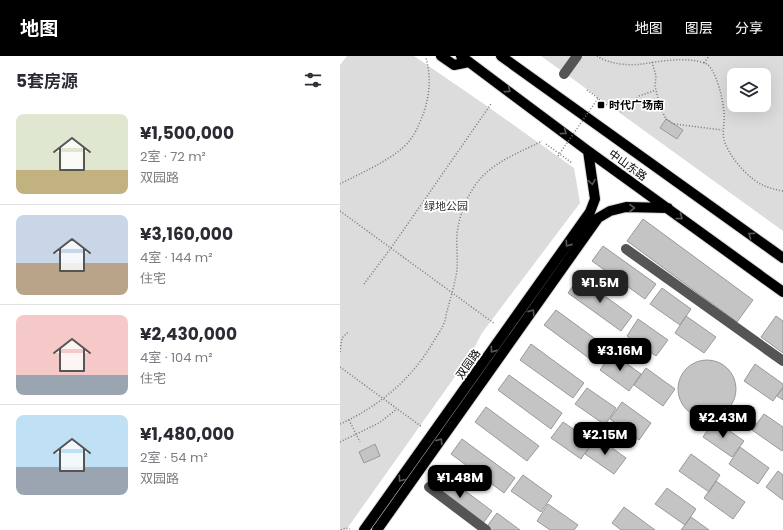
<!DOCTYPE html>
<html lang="zh">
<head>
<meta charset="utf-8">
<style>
	:root { --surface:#fff; --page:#f2f2f3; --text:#2b2b33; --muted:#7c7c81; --line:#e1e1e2; --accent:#000 }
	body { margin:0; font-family:Poppins,"Noto Sans SC",sans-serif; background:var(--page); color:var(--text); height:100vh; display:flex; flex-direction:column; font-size:15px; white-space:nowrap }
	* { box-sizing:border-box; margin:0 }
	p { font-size:13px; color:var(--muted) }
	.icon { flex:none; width:22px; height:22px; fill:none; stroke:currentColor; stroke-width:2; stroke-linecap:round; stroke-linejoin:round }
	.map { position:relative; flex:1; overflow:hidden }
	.side { display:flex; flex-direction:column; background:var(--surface); width:340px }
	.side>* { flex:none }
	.tools { position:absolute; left:387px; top:12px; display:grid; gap:8px }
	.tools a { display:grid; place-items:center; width:44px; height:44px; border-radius:8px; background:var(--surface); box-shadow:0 4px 16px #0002; font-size:20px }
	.price { position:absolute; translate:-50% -34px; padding:0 9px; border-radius:8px; background:var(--accent); color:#fff; font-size:13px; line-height:26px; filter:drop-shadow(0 1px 2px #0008) }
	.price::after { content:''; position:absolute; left:50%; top:24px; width:12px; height:9px; margin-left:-6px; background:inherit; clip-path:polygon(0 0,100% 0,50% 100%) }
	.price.active { background:#222; color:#fff }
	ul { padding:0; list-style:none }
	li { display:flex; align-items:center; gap:12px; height:100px; padding:0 16px }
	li+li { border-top:1px solid var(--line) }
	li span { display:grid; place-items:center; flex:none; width:112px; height:80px; border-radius:8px; color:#555 }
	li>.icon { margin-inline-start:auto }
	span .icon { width:48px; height:48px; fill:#fffc; stroke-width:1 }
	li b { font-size:17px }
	h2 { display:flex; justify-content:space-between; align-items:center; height:48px; padding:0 16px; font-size:17px }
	header { display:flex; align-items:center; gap:24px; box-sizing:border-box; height:56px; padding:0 20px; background:var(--accent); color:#fff }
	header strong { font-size:19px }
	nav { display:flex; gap:22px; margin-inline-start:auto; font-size:14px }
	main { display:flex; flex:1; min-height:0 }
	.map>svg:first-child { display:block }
	.green { fill:#dcdcdc; fill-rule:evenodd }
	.building { fill:#c4c4c4; stroke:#999 }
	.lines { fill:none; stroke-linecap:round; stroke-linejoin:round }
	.major-casing { stroke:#dbdbdb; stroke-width:12 }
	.path { stroke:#777; stroke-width:1.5; stroke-dasharray:1 2; stroke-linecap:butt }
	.minor { stroke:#555; stroke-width:10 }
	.major { stroke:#000; stroke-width:10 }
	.path-bridge { stroke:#777; stroke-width:1.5; stroke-dasharray:1 2; stroke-linecap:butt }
	.oneway { stroke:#595959 }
	.poi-dot { fill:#000; stroke:#fff; stroke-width:1.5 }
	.labels { text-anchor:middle; stroke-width:3.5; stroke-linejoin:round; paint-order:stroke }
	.poi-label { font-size:11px; font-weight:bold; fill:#000; stroke:#fff; text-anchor:start }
	.street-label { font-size:11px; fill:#000; stroke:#fff }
	.park-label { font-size:11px; fill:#333; stroke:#fff }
</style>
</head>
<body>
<header>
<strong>地图</strong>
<nav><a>地图</a><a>图层</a><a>分享</a></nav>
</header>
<main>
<section class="side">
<h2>5套房源<svg class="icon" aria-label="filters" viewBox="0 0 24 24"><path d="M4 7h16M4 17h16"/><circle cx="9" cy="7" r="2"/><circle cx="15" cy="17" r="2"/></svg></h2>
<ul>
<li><span style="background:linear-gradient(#dfe7d0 70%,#c2b280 0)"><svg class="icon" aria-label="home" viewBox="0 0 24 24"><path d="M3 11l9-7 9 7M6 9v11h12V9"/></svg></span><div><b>¥1,500,000</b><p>2室 · 72 m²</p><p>双园路</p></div></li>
<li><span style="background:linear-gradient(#c9d6e8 60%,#b9a48a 0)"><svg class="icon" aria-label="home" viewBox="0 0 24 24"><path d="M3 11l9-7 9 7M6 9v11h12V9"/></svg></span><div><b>¥3,160,000</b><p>4室 · 144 m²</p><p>住宅</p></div></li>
<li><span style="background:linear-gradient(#f6c9c9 75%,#9aa5b1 0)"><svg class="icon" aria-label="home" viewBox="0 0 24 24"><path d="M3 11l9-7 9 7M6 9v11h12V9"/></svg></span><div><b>¥2,430,000</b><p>4室 · 104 m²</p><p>住宅</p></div></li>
<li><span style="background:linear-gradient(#bfe0f5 65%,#9aa5b1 0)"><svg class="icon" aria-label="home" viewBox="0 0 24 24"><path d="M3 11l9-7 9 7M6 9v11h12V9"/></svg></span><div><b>¥1,480,000</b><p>2室 · 54 m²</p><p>双园路</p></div></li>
</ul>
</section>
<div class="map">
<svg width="443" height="474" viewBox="0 0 443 474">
	<rect width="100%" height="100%" fill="#fff"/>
	<path class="green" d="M7 0H74L144 48 234 112 240 147 142 277 131 298 6 474H0V9Z
		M201 0H443V175ZM394 19H424V49H394Z"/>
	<path class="building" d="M326 63 343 74 337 83 320 72Z
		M303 163 413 244 397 266 287 185Z
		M263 190 316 228 305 243 252 205Z
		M239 221 292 260 281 275 228 237Z
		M322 232 351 253 340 269 310 248Z
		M216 254 269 293 257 308 204 269Z
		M346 260 376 281 364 297 335 277Z
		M436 260 443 265V297L421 281Z
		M298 263 328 284 316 300 287 280Z
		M191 288 244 327 233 342 180 304Z
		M272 297 301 318 289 335 260 314Z
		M338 333a29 29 0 1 1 58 0a29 29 0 1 1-58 0Z
		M415 308 443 328V331L433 345 404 325Z
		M306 312 335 333 323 350 294 329Z
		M169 319 222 357 211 373 158 334Z
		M247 332 276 352 265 369 235 348Z
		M443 332V344L437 340Z
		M282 346 311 367 299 384 270 363Z
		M146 351 199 390 187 405 135 366Z
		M424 358 443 371V393L442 395 412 374Z
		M374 364 404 385 392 401 363 381Z
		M223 366 252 386 241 403 211 382Z
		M257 381 286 402 274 418 245 398Z
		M122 383 175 422 164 437 111 398Z
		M35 388 40 400 24 407 19 396Z
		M400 391 429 412 418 428 389 408Z
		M351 398 380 419 369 436 339 415Z
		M438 415 443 419V444L426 431Z
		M100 416 152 455 141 470 89 431Z
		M183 419 212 440 201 456 171 435Z
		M376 425 405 446 393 463 364 442Z
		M327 432 356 453 345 469 315 448Z
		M208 448 238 469 234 474H210L197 465Z
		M284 451 315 474H281L272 467Z
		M157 457 180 474H146L145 473Z
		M351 461 369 474H341Z"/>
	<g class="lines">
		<g class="major-casing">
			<path id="major" d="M101 0 114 9 129 6
				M121 0 248 95 443 236
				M161 0 443 202
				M24 474 250 156 255 143 248 95
				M37 474 258 162 270 155 286 151 328 152"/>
		</g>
		<path class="path" d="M257 0C269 8 288 10 302 8 323 5 348 0 367 8 377 16 383 44 384 56 385 66 382 74 384 84 388 96 395 105 403 114 416 127 425 132 443 135
			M312 6 316 20 315 30 320 51 326 63 334 68 382 74
			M364 7 369 0
			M247 34 267 49
			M281 56 299 40 316 34
			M206 88 232 107
			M0 128C19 118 58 101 70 84 77 75 80 66 84 56 90 37 91 20 86 2
			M0 155 155 268
			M24 228 51 192 151 48
			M0 296 2 282 8 276
			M0 311 82 371
			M9 364 20 386
			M0 368C40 350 73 322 95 283 98 278 102 273 104 267 106 263 106 257 108 252 111 240 115 227 117 214 118 202 116 190 117 178 119 160 126 142 136 128 152 106 179 97 202 85
			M0 386 39 367 57 353
			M1 474 5 472 10 473"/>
		<path class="minor" d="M224 18 237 0
			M286 193 443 305
			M89 431 146 474"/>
		<use href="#major" class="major"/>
		<path class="path-bridge" d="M218 100 259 41"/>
	</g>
	<defs><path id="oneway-chevron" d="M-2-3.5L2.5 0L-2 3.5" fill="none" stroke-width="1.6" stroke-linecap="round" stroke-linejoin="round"/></defs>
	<g class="oneway">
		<use href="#oneway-chevron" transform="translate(168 34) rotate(37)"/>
		<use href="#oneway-chevron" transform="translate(224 76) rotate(37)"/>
		<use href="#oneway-chevron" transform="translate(252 126) rotate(81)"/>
		<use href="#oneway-chevron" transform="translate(292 152)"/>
		<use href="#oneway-chevron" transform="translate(340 161) rotate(36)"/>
		<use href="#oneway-chevron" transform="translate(411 179) rotate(-144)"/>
		<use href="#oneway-chevron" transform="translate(228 188) rotate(125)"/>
		<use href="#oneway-chevron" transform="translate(192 256) rotate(-55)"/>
		<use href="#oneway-chevron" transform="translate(153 294) rotate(125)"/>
		<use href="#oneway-chevron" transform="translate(100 385) rotate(-55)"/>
		<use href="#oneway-chevron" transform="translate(61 423) rotate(126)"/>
	</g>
	<rect class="poi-dot" x="257" y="45" width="8" height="8" rx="2"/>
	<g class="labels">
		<g class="poi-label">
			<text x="269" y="53">时代广场南</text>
		</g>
		<g class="street-label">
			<text transform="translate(288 109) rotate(36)" y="4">中山东路</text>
			<text transform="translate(128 308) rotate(-55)" y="4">双园路</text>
		</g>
		<g class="park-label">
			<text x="106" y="154">绿地公园</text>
		</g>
	</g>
</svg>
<div class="tools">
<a><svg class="icon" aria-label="layers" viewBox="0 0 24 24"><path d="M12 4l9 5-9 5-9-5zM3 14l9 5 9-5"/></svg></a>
</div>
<b class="price active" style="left:260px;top:248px">¥1.5M</b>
<b class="price" style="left:280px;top:316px">¥3.16M</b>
<b class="price" style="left:383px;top:383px">¥2.43M</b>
<b class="price" style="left:265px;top:400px">¥2.15M</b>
<b class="price" style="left:120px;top:443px">¥1.48M</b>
</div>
</main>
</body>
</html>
